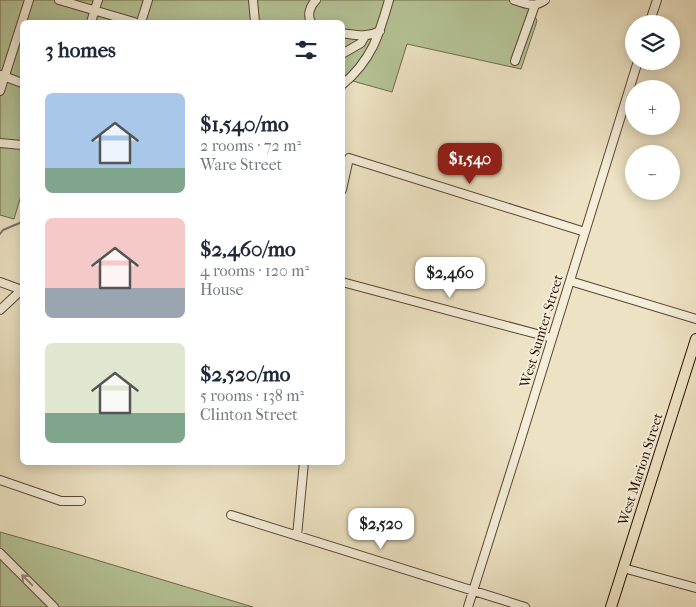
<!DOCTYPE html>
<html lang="en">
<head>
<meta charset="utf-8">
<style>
	:root { --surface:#fff; --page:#f2f2f3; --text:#1f2937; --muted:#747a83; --accent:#8f2418 }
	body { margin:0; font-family:"IM FELL French Canon",serif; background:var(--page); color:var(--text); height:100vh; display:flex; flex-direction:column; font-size:19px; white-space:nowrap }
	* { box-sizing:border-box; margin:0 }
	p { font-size:16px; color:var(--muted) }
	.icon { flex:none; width:28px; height:28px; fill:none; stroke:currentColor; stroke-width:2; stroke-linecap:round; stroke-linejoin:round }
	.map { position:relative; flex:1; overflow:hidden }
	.panel { position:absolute; left:20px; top:20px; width:325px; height:445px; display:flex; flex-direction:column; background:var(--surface); border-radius:8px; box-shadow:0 2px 12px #0003 }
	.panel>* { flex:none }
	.tools { position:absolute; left:625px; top:15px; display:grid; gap:10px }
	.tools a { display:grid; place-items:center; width:55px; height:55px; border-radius:50%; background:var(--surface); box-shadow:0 2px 12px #0003; font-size:25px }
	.price { position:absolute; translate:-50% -42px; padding:0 11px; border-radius:10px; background:#fff; color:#222; font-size:16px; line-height:32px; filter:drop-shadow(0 1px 2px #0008) }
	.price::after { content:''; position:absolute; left:50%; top:30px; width:15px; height:11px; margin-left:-8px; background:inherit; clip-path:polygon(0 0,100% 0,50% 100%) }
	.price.current { background:var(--accent); color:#fff }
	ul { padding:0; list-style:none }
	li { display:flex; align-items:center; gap:15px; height:125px; padding:0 25px }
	li span { display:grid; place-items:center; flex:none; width:140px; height:100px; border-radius:8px; color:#555 }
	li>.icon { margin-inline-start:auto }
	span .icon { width:60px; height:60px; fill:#fffc; stroke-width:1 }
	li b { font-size:21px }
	h2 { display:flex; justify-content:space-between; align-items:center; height:60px; padding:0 25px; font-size:21px }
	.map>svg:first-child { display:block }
	.green { fill:#b5c497; stroke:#706a4c }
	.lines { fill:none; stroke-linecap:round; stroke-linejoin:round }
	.stream { stroke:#6e786f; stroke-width:2 }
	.minor-casing { stroke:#5c4631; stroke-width:10 }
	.major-casing { stroke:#2b1100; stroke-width:12 }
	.minor { stroke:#f3edd9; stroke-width:8 }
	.major { stroke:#ede3c4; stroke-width:10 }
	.oneway { stroke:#998a77 }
	.labels { text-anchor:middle; stroke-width:4; stroke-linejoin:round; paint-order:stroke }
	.street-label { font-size:14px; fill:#2b1100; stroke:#f3edd9 }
</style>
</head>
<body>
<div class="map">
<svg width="696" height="607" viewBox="0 0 696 607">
	<rect width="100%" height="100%" fill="#ede3c4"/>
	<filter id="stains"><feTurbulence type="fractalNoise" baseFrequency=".004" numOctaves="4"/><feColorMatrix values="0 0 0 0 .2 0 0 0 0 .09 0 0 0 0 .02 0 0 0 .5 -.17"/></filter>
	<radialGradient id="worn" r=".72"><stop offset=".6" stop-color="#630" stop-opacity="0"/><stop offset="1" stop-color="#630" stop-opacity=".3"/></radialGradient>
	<path class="green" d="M0 0H545L532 13 535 16 537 21 521 69 407 44 392 92 349 80 343 85 342 22H22V192L14 219 0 215Z
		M0 532 60 549 253 607H0Z"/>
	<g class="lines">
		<path class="stream" d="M0 234 3 230 22 222"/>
		<g class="minor-casing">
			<path id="minor" d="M59 0 134 22
				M253 0 255 22
				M514 0C525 4 535 8 545 0
				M91 22 98 0
				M141 22 148 0
				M311 22C307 15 310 6 316 0
				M649 24 657 0
				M342 33C357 35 366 38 380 31
				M342 54 361 43 365 36
				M515 61 535 5
				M1 75 22 83
				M342 85C372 60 379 35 389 0
				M0 91 29 0
				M0 143 22 145
				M342 190 349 158 585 232
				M570 281 696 319
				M0 282 22 290
				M342 282 552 338
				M0 310 15 296 22 290
				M0 480 61 501H81
				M231 515 525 607
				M297 536 304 462
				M0 553 54 607
				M623 568 696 588
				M468 607 520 442 638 61"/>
		</g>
		<g class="major-casing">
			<path id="major" d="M611 607 696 339"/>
		</g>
		<use href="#minor" class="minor"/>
		<use href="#major" class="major"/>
	</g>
	<defs><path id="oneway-shaft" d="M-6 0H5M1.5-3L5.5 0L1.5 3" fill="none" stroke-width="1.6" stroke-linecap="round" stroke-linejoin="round" transform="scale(1.25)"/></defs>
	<use class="oneway" href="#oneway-shaft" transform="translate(27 580) rotate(-135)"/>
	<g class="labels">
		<g class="street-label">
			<text transform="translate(541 331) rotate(-73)" y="5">West Sumter Street</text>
			<text transform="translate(640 469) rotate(-72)" y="5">West Marion Street</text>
		</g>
	</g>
	<rect width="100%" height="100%" filter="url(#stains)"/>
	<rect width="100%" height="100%" fill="url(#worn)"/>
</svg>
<div class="tools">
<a><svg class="icon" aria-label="layers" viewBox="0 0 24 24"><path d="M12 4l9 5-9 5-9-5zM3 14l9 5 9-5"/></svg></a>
<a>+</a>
<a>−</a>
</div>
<b class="price current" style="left:470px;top:185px">$1,540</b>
<b class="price" style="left:450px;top:299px">$2,460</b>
<b class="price" style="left:381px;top:550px">$2,520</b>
<section class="panel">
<h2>3 homes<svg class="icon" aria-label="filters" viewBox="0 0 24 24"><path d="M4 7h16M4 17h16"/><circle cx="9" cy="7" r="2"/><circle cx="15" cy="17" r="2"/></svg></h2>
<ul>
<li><span style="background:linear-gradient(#a9c7e8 75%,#7fa58c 0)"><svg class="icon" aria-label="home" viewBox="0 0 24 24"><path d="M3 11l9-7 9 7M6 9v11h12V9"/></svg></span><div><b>$1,540/mo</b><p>2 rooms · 72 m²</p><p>Ware Street</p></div></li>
<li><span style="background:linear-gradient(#f6c9c9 70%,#9aa5b1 0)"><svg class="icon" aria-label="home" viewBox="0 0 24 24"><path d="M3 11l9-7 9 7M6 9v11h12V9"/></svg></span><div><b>$2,460/mo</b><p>4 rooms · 120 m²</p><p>House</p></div></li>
<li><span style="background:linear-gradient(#dfe7d0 70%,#7fa58c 0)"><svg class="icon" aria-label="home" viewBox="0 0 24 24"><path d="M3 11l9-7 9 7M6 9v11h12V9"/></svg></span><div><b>$2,520/mo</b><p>5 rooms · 138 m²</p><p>Clinton Street</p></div></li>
</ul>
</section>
</div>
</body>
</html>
